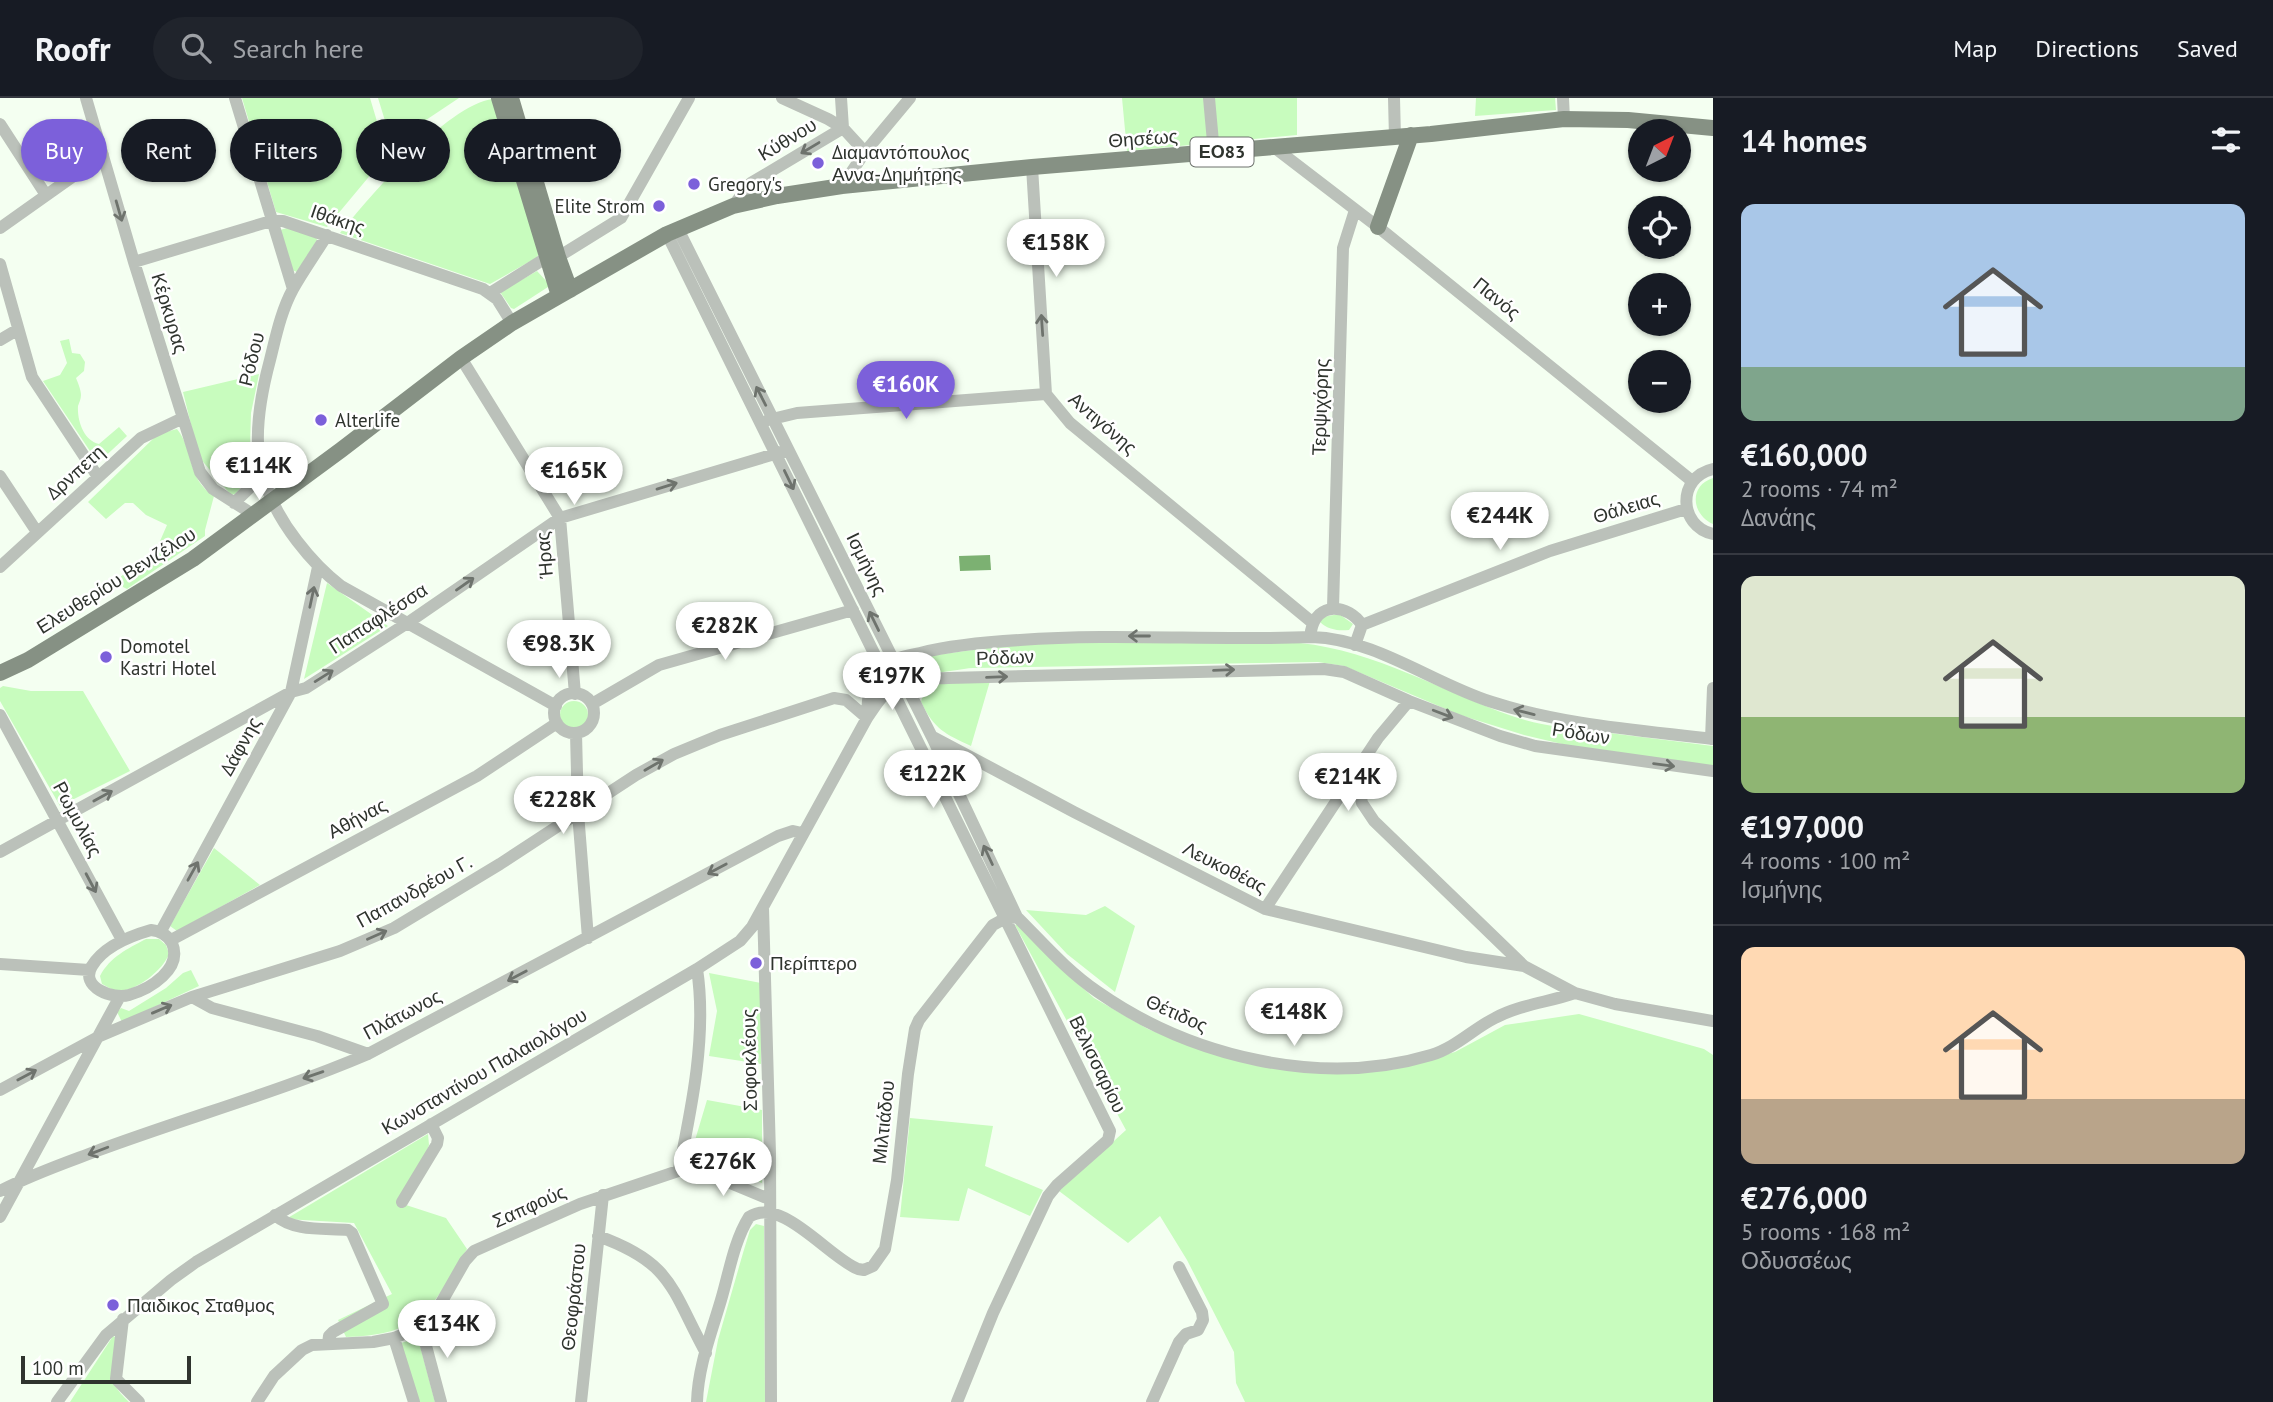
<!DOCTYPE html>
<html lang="en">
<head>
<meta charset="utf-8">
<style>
	:root { --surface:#171b24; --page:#20242c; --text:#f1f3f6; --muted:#9ea1a6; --line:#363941; --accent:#7c60da }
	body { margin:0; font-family:"PT Sans",sans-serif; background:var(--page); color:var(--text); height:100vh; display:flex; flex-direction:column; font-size:26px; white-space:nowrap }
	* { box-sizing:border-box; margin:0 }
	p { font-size:23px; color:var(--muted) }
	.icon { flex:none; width:38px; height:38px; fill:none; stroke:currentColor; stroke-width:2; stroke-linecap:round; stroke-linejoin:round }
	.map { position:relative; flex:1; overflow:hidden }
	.panel { display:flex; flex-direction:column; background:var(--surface); width:560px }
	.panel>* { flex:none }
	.guide { position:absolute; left:21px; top:21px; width:665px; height:63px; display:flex; gap:14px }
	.needle { width:46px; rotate:42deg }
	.fabs { position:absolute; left:1628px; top:21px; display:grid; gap:14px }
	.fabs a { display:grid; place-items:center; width:63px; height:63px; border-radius:50%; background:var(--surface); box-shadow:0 2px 5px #0004; font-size:35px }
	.scale { position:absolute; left:21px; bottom:18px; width:170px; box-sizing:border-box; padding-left:7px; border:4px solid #2f342e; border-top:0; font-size:19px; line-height:24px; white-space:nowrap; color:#2f342e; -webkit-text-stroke:5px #fff; paint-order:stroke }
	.price { position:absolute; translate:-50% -60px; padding:0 16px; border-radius:24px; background:#fff; color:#222; font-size:23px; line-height:46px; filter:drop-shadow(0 2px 4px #0008) }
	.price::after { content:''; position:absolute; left:50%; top:42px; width:21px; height:16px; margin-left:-10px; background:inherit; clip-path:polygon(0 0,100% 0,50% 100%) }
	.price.active { background:var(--accent); color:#fff }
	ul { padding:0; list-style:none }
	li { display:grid; align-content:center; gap:14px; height:371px; padding:0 28px }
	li+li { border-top:2px solid var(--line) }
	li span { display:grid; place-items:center; height:217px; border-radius:14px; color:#555 }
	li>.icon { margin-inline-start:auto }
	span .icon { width:126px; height:126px; fill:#fffc; stroke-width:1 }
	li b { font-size:30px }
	h2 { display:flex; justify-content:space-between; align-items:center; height:84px; padding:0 28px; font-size:30px }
	.chip { padding:0 24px; border-radius:32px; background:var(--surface); box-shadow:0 2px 5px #0004; font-size:24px; line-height:63px }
	.chip.active { background:var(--accent); color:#fff }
	header { display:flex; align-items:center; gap:42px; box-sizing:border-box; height:98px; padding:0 35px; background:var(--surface); border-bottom:2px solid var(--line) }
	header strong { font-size:33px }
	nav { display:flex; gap:38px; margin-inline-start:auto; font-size:24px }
	.search { width:490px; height:63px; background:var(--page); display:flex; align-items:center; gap:18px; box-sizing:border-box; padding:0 24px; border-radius:38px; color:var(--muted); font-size:26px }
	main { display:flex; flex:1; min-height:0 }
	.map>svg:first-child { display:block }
	.green { fill:#c8fcbe }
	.water { fill:#7cb172 }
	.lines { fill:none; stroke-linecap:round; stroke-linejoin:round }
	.minor { stroke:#bbc1ba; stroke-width:12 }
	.major { stroke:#869184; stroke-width:16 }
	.oneway { stroke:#6e736d }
	.poi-dot { fill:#7c60da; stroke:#fff; stroke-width:2.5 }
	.labels { text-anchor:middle; stroke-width:5; stroke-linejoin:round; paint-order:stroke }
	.shield { fill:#fff; stroke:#6d716d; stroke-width:2 }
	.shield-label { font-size:18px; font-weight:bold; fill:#2f342e }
	.street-label { font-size:19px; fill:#2f342e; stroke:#fff }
	.poi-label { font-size:19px; fill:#2f342e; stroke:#fff; text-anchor:start }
</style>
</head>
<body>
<header>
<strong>Roofr</strong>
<div class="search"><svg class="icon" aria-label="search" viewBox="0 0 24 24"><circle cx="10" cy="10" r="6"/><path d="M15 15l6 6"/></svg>Search here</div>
<nav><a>Map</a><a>Directions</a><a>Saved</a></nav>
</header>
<main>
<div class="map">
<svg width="1713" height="1304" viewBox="0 0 1713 1304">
	<rect width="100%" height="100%" fill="#f4fff1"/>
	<path class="green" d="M242 0H370L387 57 327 129 276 114Z
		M378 0H459L426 22 394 52Z
		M1122 0H1297V37L1127 53Z
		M1476 0H1555L1556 12 1475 18Z
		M493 1 539 156 536 160 490 186 340 135C370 99 446 7 493 1Z
		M287 130 316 139 317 142 297 174 292 172 280 132Z
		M537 173 549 186 548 189 514 211 511 210 500 194Z
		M69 241 72 255 80 256 85 264 84 273 76 280C78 285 81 292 81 297 81 301 79 305 78 308 77 323 84 343 99 346L119 329 127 338 98 365 43 283 60 277 67 265 60 243Z
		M259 276 251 315 249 381 235 396 231 397 199 359 183 294Z
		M177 331C195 354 186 380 214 398L205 432V438L127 491 123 489 119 480 157 450 167 427 146 417 133 405H125L106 421 88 404 158 336Z
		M1713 380V426C1692 417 1688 388 1713 380Z
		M327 485 388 528 304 581Z
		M1339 516 1353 526 1349 532C1339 533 1328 532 1320 524L1323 519Z
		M1079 543 1300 545C1376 553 1441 593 1512 618 1540 628 1572 631 1601 634 1639 639 1676 643 1713 648V668L1579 650 1524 637 1460 617 1344 568 1318 564 973 570C955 571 925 581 911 568L910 564 914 560 1024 545Z
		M990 583 971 648C945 636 934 631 921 604L924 593 932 585Z
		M3 588 31 593H83L130 673 60 708 0 603V590Z
		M560 617a14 14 0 1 1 28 0a14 14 0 1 1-28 0Z
		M214 750 260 787 177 833 170 828Z
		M1105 808 1135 828 1115 894 1067 856 1026 812 1086 817Z
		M1021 826 1058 868 1094 900 1148 931 1186 946 1281 971 1391 972 1455 954 1505 927 1579 916 1704 951 1713 957V1304H1245L1236 1285 1234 1254 1187 1162 1160 1118 1128 1145 1059 1093 1126 1032 1015 827Z
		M146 841H159L166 847 169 856C163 872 136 894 117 893 112 892 106 888 102 886L100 878C110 859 127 851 146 841Z
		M191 872 199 888 122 924 117 914 121 910 129 913 166 890 183 875Z
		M709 875 761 885V966L709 958 717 913Z
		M707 1002 762 1012V1085L690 1059Z
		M910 1020 993 1028 985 1068 1043 1092 1030 1118 968 1090 959 1123 900 1119Z
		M428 1036 429 1047 406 1107 446 1120 467 1151C431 1212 421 1237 346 1239L338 1222 392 1196 354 1125 286 1121Z
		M756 1126 764 1128 765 1304H706L718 1242 743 1155 750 1132Z
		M113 1238 117 1240C113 1271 104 1281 129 1304H70Z
		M418 1240 435 1304H418L401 1245Z"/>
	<path class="water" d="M990 457 991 472 960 473 959 458Z"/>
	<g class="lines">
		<path class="minor" d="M86 0 134 164 200 374 213 391 254 417
			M235 0 293 191
			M782 0 828 21 843 30 865 54
			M1209 0 1214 55
			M1394 0 1395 40
			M1563 0 1564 21
			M0 26 46 97
			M1275 50 1378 129 1692 383
			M1032 69 1046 296 1070 325 1313 525
			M842 88 865 54 910 0
			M733 108 751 85 843 30 841 0
			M0 130 103 57
			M678 131 932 639 1017 819
			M667 136 1110 1033 1108 1042 1057 1087 1048 1098 993 1215 957 1304
			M327 137C316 155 303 173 293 191 281 213 276 238 270 262 251 333 250 382 297 443 310 460 324 475 341 488L556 608
			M558 159 621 120 689 0
			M134 164 271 123H283L483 191 497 201 512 225
			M0 166 32 279 98 379
			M490 195 546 160
			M0 242 17 232
			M461 260 560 420 575 596
			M768 322 797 315 1046 296
			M1713 371C1677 379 1678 428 1713 436
			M0 378 37 434
			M234 405 262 378
			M0 469 141 340 183 320
			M1333 510 1343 150 1355 112
			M1311 533C1317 503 1348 506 1362 527
			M1355 547 1362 527 1550 453 1686 411
			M554 615a20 20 0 1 1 40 0a20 20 0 1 1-40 0Z
			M592 606 659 567 853 512
			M0 617 122 842
			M867 620C868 602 867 584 881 570 890 560 907 558 920 555 952 547 986 544 1020 542 1117 535 1214 543 1312 539 1376 541 1432 585 1492 604 1563 627 1639 632 1713 641
			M576 635 578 715 588 840
			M933 639 1074 714 1265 811 1466 859 1524 868
			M1711 641 1713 590
			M1356 672 1362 705 1374 723 1524 868 1575 895 1615 906 1713 923
			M0 754 291 594 306 590 409 524 560 420 788 352
			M763 810 770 1056 771 1304
			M1265 811 1378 640 1409 603
			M151 832C160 833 167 836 172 845 183 871 150 891 129 897 113 902 79 889 92 868 104 848 130 838 151 832Z
			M161 833 291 594 318 469
			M171 842 477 678 557 625
			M0 866 89 872
			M192 899 212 910 317 938 368 956
			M0 992 100 938 192 899 340 853 394 830 500 766 636 677 674 656 720 637 834 600 846 602 867 620
			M679 1071C692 1008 707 935 697 871
			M0 1093C30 1077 62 1066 94 1054 185 1020 279 994 368 956L778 738 793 733 802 735
			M402 1104 437 1046 438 1040 431 1026
			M275 1117C294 1134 324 1130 348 1132L352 1135 383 1206 333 1234 329 1238 328 1246
			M0 1119 119 900
			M598 1138C673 1165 671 1191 706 1255
			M123 1221 116 1281 139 1304
			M421 1229 441 1304
			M394 1240 414 1304
			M57 1304 106 1237 171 1182 196 1164 697 871 740 843 752 829 867 620C874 610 882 596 892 589 906 579 931 581 948 580L1324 571 1344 574 1409 603 1500 638 1535 648 1713 673
			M257 1304 274 1278 302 1252 312 1247 373 1244 394 1240 421 1229 437 1212 465 1163 474 1153 580 1106 687 1070 699 1072 769 1101
			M581 1304 603 1097
			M697 1304C698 1269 711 1236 721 1202 729 1175 734 1143 749 1119 781 1097 829 1160 858 1171L864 1172 873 1168 885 1151 897 1082 908 976 915 931 919 922 993 827 1004 821 1017 819C1043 845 1067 873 1098 894 1191 959 1321 990 1431 957 1455 950 1473 931 1495 920 1519 907 1549 904 1575 895
			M1152 1304 1179 1244 1186 1236 1198 1232 1203 1222 1202 1214 1179 1169"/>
		<path class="major" d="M499 0 559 198
			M511 0 558 159 570 192
			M1378 129 1411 37
			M0 575 28 562 193 461 341 352 461 260 512 225 667 136 733 108 777 98 842 88 1032 69 1431 36 1564 21 1628 22 1713 30"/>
	</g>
	<defs><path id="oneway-shaft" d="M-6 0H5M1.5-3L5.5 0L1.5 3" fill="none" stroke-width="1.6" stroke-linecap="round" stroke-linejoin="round" transform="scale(1.75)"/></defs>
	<g class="oneway">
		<use href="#oneway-shaft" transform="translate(810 50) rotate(149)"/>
		<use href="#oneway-shaft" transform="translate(119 113) rotate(74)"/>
		<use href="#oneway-shaft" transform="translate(1042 227) rotate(-94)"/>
		<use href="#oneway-shaft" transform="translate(761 298) rotate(-117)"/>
		<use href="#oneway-shaft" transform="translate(789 382) rotate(64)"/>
		<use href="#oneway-shaft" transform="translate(667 388) rotate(-17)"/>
		<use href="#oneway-shaft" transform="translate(465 486) rotate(-35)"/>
		<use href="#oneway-shaft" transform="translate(312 499) rotate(-78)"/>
		<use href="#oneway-shaft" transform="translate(874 523) rotate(-116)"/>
		<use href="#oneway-shaft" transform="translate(1139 538) rotate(-180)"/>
		<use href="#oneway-shaft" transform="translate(1224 572) rotate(-2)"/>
		<use href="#oneway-shaft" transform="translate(324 578) rotate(-32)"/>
		<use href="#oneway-shaft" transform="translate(997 579) rotate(-2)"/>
		<use href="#oneway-shaft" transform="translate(1524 614) rotate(-166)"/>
		<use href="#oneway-shaft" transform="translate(1443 616) rotate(21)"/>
		<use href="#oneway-shaft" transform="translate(654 667) rotate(-30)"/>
		<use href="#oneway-shaft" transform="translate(1664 667) rotate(8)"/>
		<use href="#oneway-shaft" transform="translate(103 698) rotate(-29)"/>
		<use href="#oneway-shaft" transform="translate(988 757) rotate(-115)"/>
		<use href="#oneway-shaft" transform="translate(717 771) rotate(152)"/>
		<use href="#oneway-shaft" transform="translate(193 773) rotate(-61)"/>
		<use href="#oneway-shaft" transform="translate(91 785) rotate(62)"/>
		<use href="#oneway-shaft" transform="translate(377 837) rotate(-24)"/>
		<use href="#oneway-shaft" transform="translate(517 878) rotate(152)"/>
		<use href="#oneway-shaft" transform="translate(162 911) rotate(-23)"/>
		<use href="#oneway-shaft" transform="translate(27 977) rotate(-28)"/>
		<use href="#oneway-shaft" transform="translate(313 977) rotate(161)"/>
		<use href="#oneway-shaft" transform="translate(98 1053) rotate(159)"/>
	</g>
	<g class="poi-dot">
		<circle cx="818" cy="65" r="7"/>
		<circle cx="694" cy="86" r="7"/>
		<circle cx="659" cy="108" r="7"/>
		<circle cx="321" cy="322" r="7"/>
		<circle cx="106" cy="559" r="7"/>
		<circle cx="756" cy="865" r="7"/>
		<circle cx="113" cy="1207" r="7"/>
	</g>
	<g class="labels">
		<rect class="shield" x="1190.5" y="39.5" width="63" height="29" rx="5"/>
		<g class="shield-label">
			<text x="1222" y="60">ΕΟ83</text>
		</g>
		<g class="street-label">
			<text transform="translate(1143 40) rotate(-4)" y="7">Θησέως</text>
			<text transform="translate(787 41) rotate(-31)" y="7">Κύθνου</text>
			<text transform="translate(338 121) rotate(19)" y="7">Ιθάκης</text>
			<text transform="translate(1497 200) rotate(39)" y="7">Πανός</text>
			<text transform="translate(170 215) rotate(73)" y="7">Κέρκυρας</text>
			<text transform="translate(251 261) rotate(-76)" y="7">Ρόδου</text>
			<text transform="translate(1320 309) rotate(-88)" y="7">Τερψιχόρης</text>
			<text transform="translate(1103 325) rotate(41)" y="7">Αντιγόνης</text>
			<text transform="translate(75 374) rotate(-42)" y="7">Δρνπετη</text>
			<text transform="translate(1626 409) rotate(-17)" y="7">Θάλειας</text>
			<text transform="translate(544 457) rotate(-95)" y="7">Ήρας</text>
			<text transform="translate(867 466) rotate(64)" y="7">Ισμήνης</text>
			<text transform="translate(116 482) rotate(-32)" y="7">Ελευθερίου Βενιζέλου</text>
			<text transform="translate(378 520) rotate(-33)" y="7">Παπαφλέσσα</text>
			<text transform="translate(1005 559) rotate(-2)" y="7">Ρόδων</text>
			<text transform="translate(1581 635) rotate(9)" y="7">Ρόδων</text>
			<text transform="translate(240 648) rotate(-61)" y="7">Δάφνης</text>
			<text transform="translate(357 720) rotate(-28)" y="7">Αθήνας</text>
			<text transform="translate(78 721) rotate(62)" y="7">Ρωμυλίας</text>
			<text transform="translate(1225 769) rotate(27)" y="7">Λευκοθέας</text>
			<text transform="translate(414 793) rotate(-29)" y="7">Παπανδρέου Γ.</text>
			<text transform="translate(1177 915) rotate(24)" y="7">Θέτιδος</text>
			<text transform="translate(402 916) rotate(-28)" y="7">Πλάτωνος</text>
			<text transform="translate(749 962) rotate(-91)" y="7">Σοφοκλέους</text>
			<text transform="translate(1098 966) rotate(64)" y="7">Βελισσαρίου</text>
			<text transform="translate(484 973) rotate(-30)" y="7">Κωνσταντίνου Παλαιολόγου</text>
			<text transform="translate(883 1024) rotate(-84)" y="7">Μιλτιάδου</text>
			<text transform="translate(529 1108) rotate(-24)" y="7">Σαπφούς</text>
			<text transform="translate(573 1199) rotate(-84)" y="7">Θεοφράστου</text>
		</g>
		<g class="poi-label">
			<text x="832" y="61">Διαμαντόπουλος<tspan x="832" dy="22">Αννα-Δημήτρης</tspan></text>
			<text x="708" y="93">Gregory's</text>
			<text x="645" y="115" text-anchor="end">Elite Strom</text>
			<text x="335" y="329">Alterlife</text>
			<text x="120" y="555">Domotel<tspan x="120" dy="22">Kastri Hotel</tspan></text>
			<text x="770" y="872">Περίπτερο</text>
			<text x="127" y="1214">Παιδικος Σταθμος</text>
		</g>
	</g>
</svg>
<div class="fabs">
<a><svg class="needle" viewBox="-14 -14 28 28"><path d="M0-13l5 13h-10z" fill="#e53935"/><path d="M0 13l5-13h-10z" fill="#9ea1a6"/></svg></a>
<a><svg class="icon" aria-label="locate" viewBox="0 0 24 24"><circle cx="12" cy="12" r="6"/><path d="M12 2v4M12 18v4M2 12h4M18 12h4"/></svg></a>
<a>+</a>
<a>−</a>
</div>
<div class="scale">100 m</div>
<b class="price" style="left:1056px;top:181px">€158K</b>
<b class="price active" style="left:906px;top:323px">€160K</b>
<b class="price" style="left:259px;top:404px">€114K</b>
<b class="price" style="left:574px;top:409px">€165K</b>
<b class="price" style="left:1500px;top:454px">€244K</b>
<b class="price" style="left:725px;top:564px">€282K</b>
<b class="price" style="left:559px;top:582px">€98.3K</b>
<b class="price" style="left:892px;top:614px">€197K</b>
<b class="price" style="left:933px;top:712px">€122K</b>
<b class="price" style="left:1348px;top:715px">€214K</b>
<b class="price" style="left:563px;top:738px">€228K</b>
<b class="price" style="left:1294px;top:950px">€148K</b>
<b class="price" style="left:723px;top:1100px">€276K</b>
<b class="price" style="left:447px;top:1262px">€134K</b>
<div class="guide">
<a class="chip active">Buy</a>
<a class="chip">Rent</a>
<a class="chip">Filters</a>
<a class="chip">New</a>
<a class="chip">Apartment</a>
</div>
</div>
<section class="panel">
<h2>14 homes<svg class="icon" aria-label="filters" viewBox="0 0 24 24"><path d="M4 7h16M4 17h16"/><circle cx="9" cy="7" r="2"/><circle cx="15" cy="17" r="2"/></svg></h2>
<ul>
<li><span style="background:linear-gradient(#a9c7e8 75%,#7fa58c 0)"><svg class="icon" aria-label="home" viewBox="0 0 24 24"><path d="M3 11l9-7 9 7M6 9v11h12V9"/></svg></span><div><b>€160,000</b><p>2 rooms · 74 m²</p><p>Δανάης</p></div></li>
<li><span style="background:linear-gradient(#dfe7d0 65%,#8fb573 0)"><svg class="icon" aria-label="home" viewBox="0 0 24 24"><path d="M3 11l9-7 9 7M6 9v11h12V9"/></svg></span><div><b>€197,000</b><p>4 rooms · 100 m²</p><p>Ισμήνης</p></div></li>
<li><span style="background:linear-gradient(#ffd9b3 70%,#b9a48a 0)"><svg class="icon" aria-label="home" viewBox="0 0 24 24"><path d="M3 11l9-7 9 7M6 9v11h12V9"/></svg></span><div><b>€276,000</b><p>5 rooms · 168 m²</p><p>Οδυσσέως</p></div></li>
</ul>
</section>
</main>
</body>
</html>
